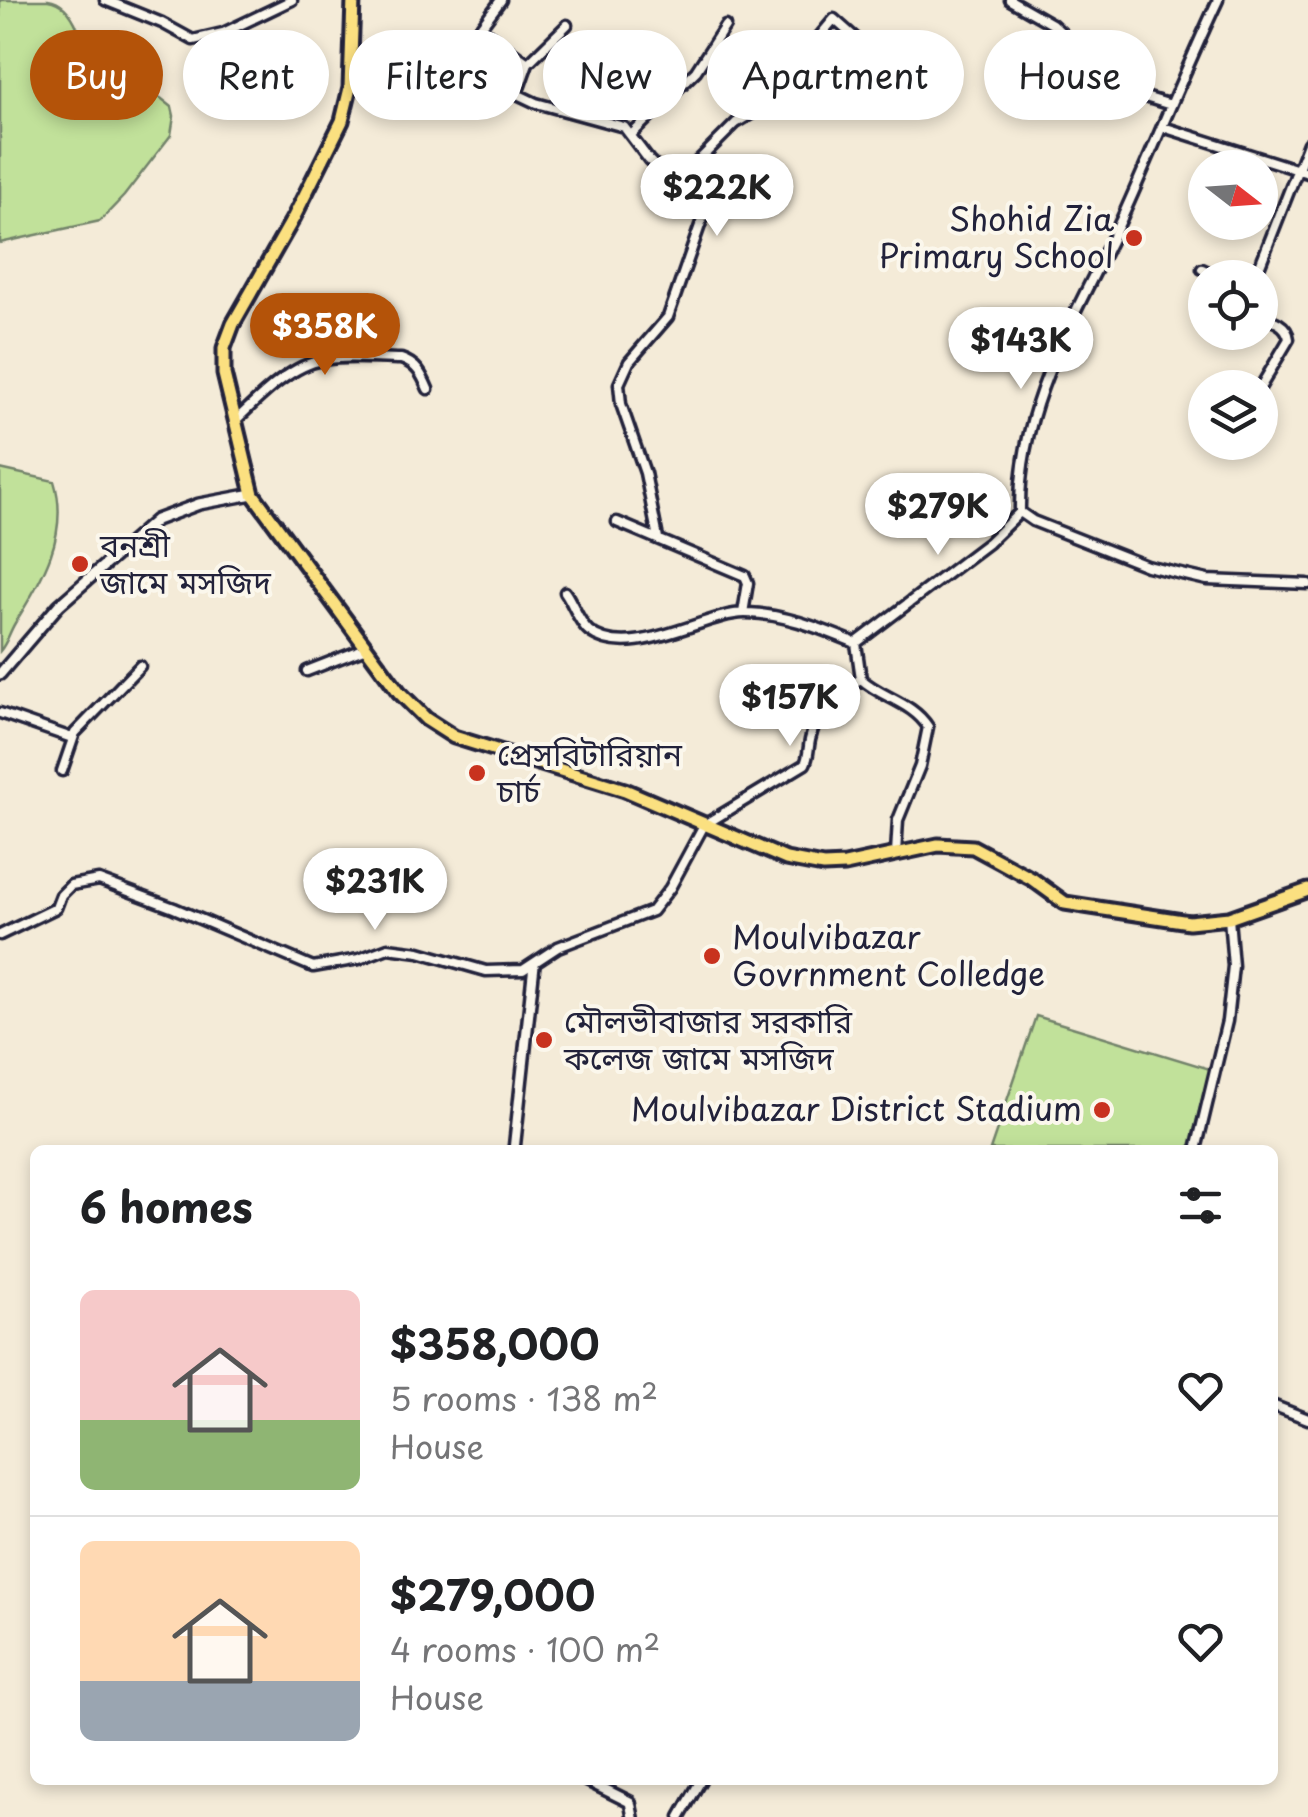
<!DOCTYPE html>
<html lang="en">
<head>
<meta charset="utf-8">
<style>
	:root { --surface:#fff; --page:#f2f2f2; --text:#202124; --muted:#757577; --line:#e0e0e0; --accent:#b45309 }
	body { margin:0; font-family:"Playpen Sans","Noto Sans Bengali",sans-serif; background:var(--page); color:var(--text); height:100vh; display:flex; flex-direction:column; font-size:38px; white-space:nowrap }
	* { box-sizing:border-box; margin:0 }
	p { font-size:32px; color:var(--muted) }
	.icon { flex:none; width:55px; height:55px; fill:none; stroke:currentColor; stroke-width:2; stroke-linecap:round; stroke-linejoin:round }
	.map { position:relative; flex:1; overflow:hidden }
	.side { position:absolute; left:30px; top:1145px; width:1248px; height:640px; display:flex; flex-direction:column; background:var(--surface); border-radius:15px; box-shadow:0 5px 15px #0003 }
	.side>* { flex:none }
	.banner { position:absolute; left:30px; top:30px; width:1250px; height:90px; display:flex; gap:20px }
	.needle { width:65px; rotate:107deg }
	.controls { position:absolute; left:1188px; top:150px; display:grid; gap:20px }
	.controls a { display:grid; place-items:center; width:90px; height:90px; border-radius:50%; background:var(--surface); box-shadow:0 5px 15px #0003; font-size:50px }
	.price { position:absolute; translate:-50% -85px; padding:0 22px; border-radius:35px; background:#fff; color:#222; font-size:32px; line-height:65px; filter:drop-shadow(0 2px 5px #0008) }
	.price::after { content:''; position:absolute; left:50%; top:60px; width:30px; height:22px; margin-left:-15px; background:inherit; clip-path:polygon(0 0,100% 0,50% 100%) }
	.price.selected { background:var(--accent); color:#fff }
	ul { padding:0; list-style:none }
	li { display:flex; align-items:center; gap:30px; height:250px; padding:0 50px }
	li+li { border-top:2px solid var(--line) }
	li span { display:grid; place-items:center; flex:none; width:280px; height:200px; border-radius:15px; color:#555 }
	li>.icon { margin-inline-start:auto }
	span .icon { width:120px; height:120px; fill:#fffc; stroke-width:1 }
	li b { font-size:42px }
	h2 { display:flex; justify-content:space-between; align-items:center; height:120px; padding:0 50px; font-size:42px }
	.pill { padding:0 35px; border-radius:45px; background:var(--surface); box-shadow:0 5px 15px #0003; font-size:35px; line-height:90px }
	.pill.selected { background:var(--accent); color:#fff }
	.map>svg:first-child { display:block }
	.green { fill:#c1e19a; stroke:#72826a; stroke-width:2.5 }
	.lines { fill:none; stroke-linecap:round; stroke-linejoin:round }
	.minor-casing { stroke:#22223b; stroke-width:15 }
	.tertiary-casing { stroke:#22223b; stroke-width:16 }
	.trunk-casing { stroke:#22223b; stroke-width:19 }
	.minor { stroke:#fbf7ec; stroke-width:8 }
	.tertiary { stroke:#fbf7ec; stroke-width:9 }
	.trunk { stroke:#fbe080; stroke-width:11 }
	.poi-dot { fill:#c8321e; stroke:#fbf7ec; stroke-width:4 }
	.labels { text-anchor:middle; stroke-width:8; stroke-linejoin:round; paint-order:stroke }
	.poi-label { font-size:32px; fill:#22223b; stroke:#fbf7ec; text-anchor:start }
</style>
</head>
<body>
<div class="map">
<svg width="1308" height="1817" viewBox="0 0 1308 1817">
	<rect width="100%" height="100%" fill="#f4ebd8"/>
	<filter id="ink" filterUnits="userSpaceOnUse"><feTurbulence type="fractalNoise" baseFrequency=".01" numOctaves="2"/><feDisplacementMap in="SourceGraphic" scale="20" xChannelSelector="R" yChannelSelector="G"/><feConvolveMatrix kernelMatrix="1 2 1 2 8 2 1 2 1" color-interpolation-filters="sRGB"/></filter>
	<g filter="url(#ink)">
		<path class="green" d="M0 0C16 0 33 0 48 0 77 4 85 48 87 72L148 90 162 99 172 107 174 116 171 135 124 196 100 221 0 243Z
			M0 469 54 481C70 533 42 580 15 623 9 633 7 643 0 651Z
			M1036 1016 1210 1069 1189 1150H990Z"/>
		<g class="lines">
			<g class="minor-casing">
				<path id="minor" d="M105 0 162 23 193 40 223 33 292 0
					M1010 0 1052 24 1099 68 1132 93 1171 105
					M567 25 528 63 517 94 536 103 624 127 649 160 704 214 668 317 629 362 619 384 621 404 645 473 658 538
					M480 28 528 63
					M350 79 421 58 453 53 480 28 501 0
					M1163 127 1308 173
					M632 134 696 71 725 26
					M675 184 736 123 759 109 834 19 904 81
					M1202 269 1222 278
					M1255 278 1308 143
					M1260 388 1289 339C1287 324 1273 320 1260 317
					M234 422C257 400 290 365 323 360 348 355 376 359 401 359 417 364 422 375 428 389
					M1020 512C1018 403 1078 312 1122 218 1155 145 1184 72 1218 0
					M617 522 745 576 748 583 743 613
					M565 592C573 603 579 623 589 631 630 663 705 613 745 613 783 613 821 629 856 643L988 543 1020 512 1033 521 1147 566 1207 580 1308 584
					M856 643 861 679C882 698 912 702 928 727L920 766 898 820 896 853
					M307 671 366 648
					M0 713 72 738
					M62 771 75 733 140 666
					M0 935 56 908 61 895 71 885 99 880 174 908 313 967 359 959 388 948 419 952 486 971 523 970 558 947 652 911 670 888 704 825 805 764C809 756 808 749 810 740 816 711 835 692 861 679
					M1196 1150 1227 1021 1233 966 1229 918
					M1272 1405 1308 1419
					M680 1817 701 1780"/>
			</g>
			<g class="tertiary-casing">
				<path id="tertiary" d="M0 674 59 605 156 520 199 504 253 494
					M514 1150 534 965
					M586 1780 630 1802 633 1817"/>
			</g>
			<g class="trunk-casing">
				<path id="trunk" d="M353 0 350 88 342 121 294 217 233 324 224 348V374L253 494 399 692 426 719 454 737 625 790 786 859 823 866 845 865 938 845 973 847 1032 879 1065 903 1189 922 1229 918 1308 890"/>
			</g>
			<use href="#minor" class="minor"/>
			<use href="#tertiary" class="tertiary"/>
			<use href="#trunk" class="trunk"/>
		</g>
	</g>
	<g class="poi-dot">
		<circle cx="1134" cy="238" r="10"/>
		<circle cx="80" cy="564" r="10"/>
		<circle cx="477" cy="773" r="10"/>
		<circle cx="712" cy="956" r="10"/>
		<circle cx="544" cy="1040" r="10"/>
		<circle cx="1102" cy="1110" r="10"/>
	</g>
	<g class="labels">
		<g class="poi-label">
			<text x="1114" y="231" text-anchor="end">Shohid Zia<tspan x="1114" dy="37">Primary School</tspan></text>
			<text x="100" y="557">বনশ্রী<tspan x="100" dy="37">জামে মসজিদ</tspan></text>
			<text x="497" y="766">প্রেসবিটারিয়ান<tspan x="497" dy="37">চার্চ</tspan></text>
			<text x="732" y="949">Moulvibazar<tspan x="732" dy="37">Govrnment Colledge</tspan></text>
			<text x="564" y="1033">মৌলভীবাজার সরকারি<tspan x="564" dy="37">কলেজ জামে মসজিদ</tspan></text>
			<text x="1082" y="1121" text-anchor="end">Moulvibazar District Stadium</text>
		</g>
	</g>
</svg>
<div class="controls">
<a><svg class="needle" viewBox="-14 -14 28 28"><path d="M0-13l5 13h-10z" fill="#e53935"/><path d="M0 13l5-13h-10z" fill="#757577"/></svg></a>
<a><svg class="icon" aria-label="locate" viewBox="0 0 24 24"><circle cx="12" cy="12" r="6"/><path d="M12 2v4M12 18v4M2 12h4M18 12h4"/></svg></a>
<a><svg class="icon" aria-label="layers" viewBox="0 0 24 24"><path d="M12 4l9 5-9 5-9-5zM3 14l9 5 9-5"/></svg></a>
</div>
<b class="price" style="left:717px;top:239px">$222K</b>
<b class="price selected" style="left:325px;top:378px">$358K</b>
<b class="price" style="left:1021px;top:392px">$143K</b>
<b class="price" style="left:938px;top:558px">$279K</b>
<b class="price" style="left:790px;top:749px">$157K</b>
<b class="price" style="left:375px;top:933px">$231K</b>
<div class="banner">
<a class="pill selected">Buy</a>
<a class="pill">Rent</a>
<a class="pill">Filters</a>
<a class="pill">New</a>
<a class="pill">Apartment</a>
<a class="pill">House</a>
</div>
<section class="side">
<h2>6 homes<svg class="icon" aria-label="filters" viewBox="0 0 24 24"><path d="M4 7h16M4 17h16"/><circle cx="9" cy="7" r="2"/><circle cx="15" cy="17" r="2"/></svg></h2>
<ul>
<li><span style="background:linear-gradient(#f6c9c9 65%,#8fb573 0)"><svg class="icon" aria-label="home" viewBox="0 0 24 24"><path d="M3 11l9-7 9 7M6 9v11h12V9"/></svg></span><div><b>$358,000</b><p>5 rooms · 138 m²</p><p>House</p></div><svg class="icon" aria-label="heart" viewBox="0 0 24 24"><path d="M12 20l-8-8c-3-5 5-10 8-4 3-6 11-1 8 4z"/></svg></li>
<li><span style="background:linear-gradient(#ffd9b3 70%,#9aa5b1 0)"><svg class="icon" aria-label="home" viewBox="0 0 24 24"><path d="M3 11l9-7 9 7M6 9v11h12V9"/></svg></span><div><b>$279,000</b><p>4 rooms · 100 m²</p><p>House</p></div><svg class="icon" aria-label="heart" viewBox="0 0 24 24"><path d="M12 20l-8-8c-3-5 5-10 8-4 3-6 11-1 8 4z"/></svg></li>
</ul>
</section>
</div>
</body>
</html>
